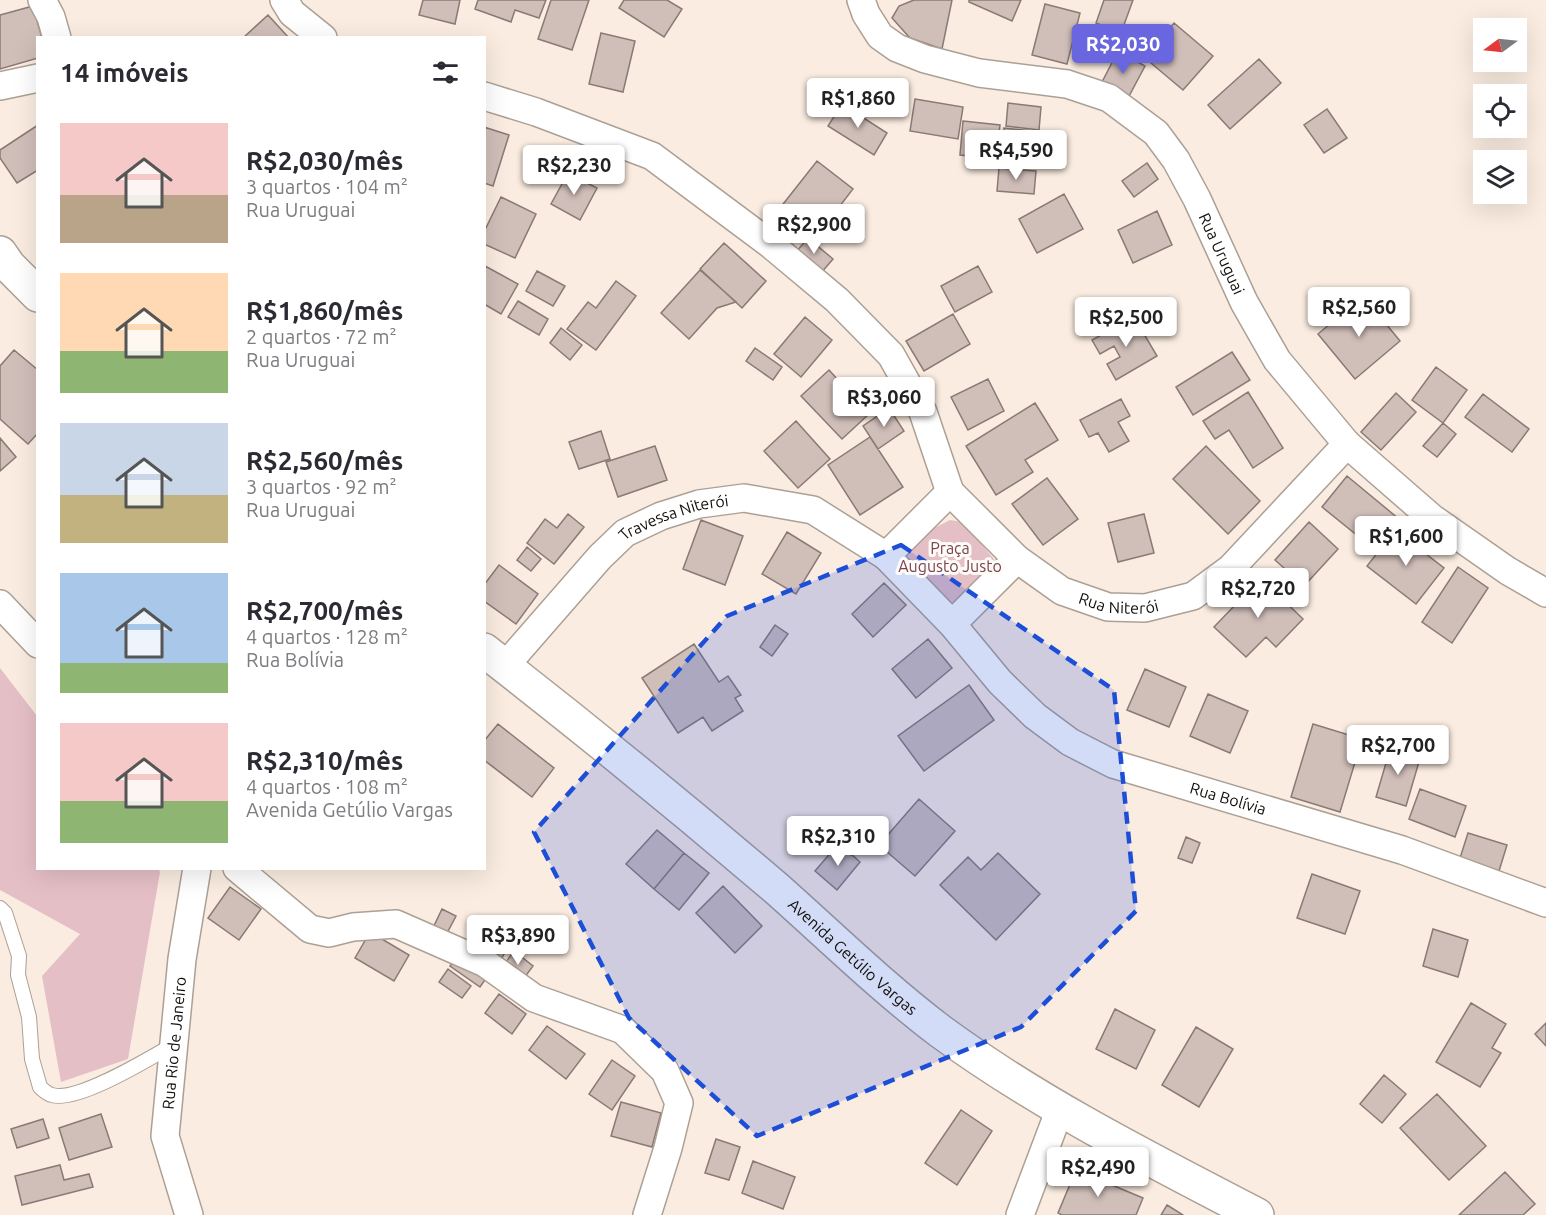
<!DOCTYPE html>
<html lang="pt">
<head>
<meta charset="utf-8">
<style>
	:root { --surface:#fff; --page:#f2f2f3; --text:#2b2b33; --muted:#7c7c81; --accent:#6966df }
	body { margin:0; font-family:Ubuntu,sans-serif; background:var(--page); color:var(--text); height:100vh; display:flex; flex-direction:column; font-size:22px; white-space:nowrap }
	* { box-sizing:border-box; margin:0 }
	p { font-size:20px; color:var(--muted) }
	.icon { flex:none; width:33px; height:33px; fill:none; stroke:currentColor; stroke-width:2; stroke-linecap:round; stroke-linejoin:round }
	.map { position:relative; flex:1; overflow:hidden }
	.drawer { position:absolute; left:36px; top:36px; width:450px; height:834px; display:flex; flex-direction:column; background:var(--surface); border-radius:0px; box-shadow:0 6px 24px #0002 }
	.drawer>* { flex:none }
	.needle { width:39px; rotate:255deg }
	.fabs { position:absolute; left:1473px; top:18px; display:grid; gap:12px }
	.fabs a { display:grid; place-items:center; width:54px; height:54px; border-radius:0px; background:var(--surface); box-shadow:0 6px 24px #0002; font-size:30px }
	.price { position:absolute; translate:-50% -51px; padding:0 14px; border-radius:6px; background:#fff; color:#222; font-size:20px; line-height:39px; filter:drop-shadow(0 2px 3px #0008) }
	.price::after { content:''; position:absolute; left:50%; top:36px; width:18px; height:14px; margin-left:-9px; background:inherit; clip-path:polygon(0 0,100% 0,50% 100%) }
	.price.selected { background:var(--accent); color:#fff }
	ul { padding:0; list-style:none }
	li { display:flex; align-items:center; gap:18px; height:150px; padding:0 24px }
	li span { display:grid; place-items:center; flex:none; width:168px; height:120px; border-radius:0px; color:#555 }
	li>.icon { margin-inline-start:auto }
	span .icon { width:72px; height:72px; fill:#fffc; stroke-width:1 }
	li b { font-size:26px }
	h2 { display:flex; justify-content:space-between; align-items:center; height:72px; padding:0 24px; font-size:26px }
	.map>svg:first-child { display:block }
	.green { fill:#e5bfc6 }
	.building { fill:#d0beb9; stroke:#8a7975; stroke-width:1.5 }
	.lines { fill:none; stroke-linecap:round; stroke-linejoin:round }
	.service-casing { stroke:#aca095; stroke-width:16 }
	.minor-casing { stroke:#aca095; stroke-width:30 }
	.tertiary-casing { stroke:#aca095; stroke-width:36 }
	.service { stroke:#fff; stroke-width:14 }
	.minor { stroke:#fff; stroke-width:27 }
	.tertiary { stroke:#fff; stroke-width:33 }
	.marked { fill:#1d4ed8; fill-opacity:0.2; stroke:#1d4ed8; stroke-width:4.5; stroke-dasharray:12 8; stroke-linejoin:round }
	.labels { text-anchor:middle; stroke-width:6; stroke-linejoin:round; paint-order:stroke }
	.street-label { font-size:16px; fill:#130f0b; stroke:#fefcf9 }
	.park-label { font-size:16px; fill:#7c424f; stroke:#fefcf9 }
</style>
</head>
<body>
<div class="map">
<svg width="1546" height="1215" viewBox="0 0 1546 1215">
	<rect width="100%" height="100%" fill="#faece0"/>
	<path class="green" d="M950 520 962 522 994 559V568L958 603 946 601 906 561 907 551 923 534Z
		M0 668 37 716 38 868H158L160 872 128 1059 61 1082 42 976 80 934 0 890Z"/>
	<path class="building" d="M423 0H460L455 24 419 15Z
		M478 0H546L539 18 515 10 511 22 475 9Z
		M551 0H589L572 50 538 39Z
		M624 0H667L682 9 664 37 619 8Z
		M914 0H952L942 49 910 38 892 18 899 6Z
		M969 0H1021L1012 21 969 2Z
		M1104 0H1133L1121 33 1096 23Z
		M1045 4 1080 13 1067 64 1032 55Z
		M33 6 42 38H38V58L0 69V15Z
		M268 15 289 38H243Z
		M1174 23 1213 56 1183 90 1145 58Z
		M601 33 635 41 623 92 589 84Z
		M1118 51 1145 66 1128 98 1101 84Z
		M1259 59 1281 83 1230 129 1208 105Z
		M915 99 963 107 958 139 910 131Z
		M1008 103 1041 107 1039 130 1006 126Z
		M842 104 887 133 874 155 828 126Z
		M1327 109 1347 138 1324 153 1304 125Z
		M963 121 1000 125 996 159 960 155Z
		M38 125V170L17 183 0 158V150Z
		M484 127 509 135 493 186 484 183Z
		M1004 128 1041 132 1038 168 1001 164Z
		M817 161 853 189 816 237 780 208Z
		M1147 163 1158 179 1134 197 1122 181Z
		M999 168 1036 171 1034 194 997 191Z
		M568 173 597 188 580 220 551 204Z
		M1064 194 1083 229 1037 253 1019 219Z
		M501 197 536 214 515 258 484 244V232Z
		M1157 211 1172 245 1133 263 1118 230Z
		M770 218 788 230 782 239 764 228Z
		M808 238 833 259 821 273 796 252Z
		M724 243 766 281 742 308 700 269Z
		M485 266 518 284 501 314 484 304Z
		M978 266 992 292 955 312 941 286Z
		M700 270 736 302 717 308 689 339 661 313Z
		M537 271 565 286 553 306 526 291Z
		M616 281 636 296 596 350 567 329 588 302 596 308Z
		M1363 296 1400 341 1355 379 1318 334Z
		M518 301 548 319 539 335 508 317Z
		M953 314 970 344 924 371 906 341Z
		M805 317 832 340 801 377 774 354Z
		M1134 317 1157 356 1116 380 1107 364 1120 357 1114 346 1100 354 1092 340Z
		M561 328 582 345 570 360 550 343Z
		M755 348 782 367 773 380 746 361Z
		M14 350 38 370V433L28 444 0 419V366Z
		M1232 352 1250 380 1193 415 1176 387Z
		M1436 367 1467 390 1443 423 1412 400Z
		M829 370 869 414 842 439 801 396Z
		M988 379 1004 411 968 430 951 397Z
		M1248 392 1283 448 1253 468 1229 430 1215 439 1203 421Z
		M1396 393 1416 412 1381 450 1361 432Z
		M1483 394 1529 429 1512 452 1465 417Z
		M1121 399 1130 416 1118 422 1129 441 1109 452 1098 433 1089 437 1080 420Z
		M1035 403 1058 440 1025 460 1033 472 996 495 966 446Z
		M889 408 904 431 878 449 863 426Z
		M796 421 830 459 798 488 764 451Z
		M1443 423 1456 434 1437 457 1423 446Z
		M601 431 610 459 579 469 569 442Z
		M870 437 903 487 860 515 828 465Z
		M0 438 16 457 0 471Z
		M655 446 667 480 618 497 606 462Z
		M1206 446 1260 501 1228 534 1173 479Z
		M1347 476 1399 519 1374 549 1322 507Z
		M1047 478 1078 519 1043 545 1012 504Z
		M568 514 584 527 554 564 527 543 545 519 557 528Z
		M1144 514 1154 553 1118 562 1108 523Z
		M701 520 743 536 725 585 683 569Z
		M1309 522 1338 549 1304 586 1275 560Z
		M1395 530 1444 568 1416 604 1367 566Z
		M787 532 821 553 796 594 762 574Z
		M527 547 541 559 531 571 517 560Z
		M499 565 538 594 516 624 484 601V585Z
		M1458 567 1488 588 1452 643 1422 622Z
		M1261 578 1303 619 1276 647 1266 637 1246 657 1214 627Z
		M884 583 906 605 873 637 852 614Z
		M775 625 788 634 772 656 760 647Z
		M928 639 952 668 916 698 892 669Z
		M694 644 719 682 728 676 741 695 735 698 743 711 712 731 703 717 678 733 642 678Z
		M1145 669 1186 687 1169 727 1127 710Z
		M969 685 994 720 924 771 898 736Z
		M1208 694 1248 711 1230 753 1190 736Z
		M498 724 554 768 532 797 484 760V741Z
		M1313 724 1362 739 1340 812 1291 797Z
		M1391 746 1421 755 1406 806 1376 797Z
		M1420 789 1466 806 1455 837 1409 819Z
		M919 799 955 831 915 876 879 845Z
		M855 827 867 839 851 855 839 843Z
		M657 830 684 853 654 889 626 864Z
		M1468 833 1507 845 1499 871 1460 858Z
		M1186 837 1200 843 1192 863 1178 858Z
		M839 843 860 862 837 890 815 871Z
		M684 853 709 873 679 910 654 889Z
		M998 853 1040 894 996 940 940 885 968 857 981 870Z
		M1312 874 1360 891 1345 934 1297 918Z
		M723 886 762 926 735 953 696 913Z
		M230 887 261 909 239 940 208 918Z
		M442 909 456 916 445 937 432 930Z
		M1433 929 1468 940 1458 977 1423 966Z
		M370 932 409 955 394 981 355 958Z
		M475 937 504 954 498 965 469 947Z
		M514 951 533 966 522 981 503 966Z
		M458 955 487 977 480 987 450 966Z
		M448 969 471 986 462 998 439 982Z
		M499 994 526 1014 512 1034 485 1013Z
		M1471 1003 1506 1024 1492 1048 1501 1053 1480 1087 1436 1062Z
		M1115 1009 1155 1030 1136 1069 1096 1049Z
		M1546 1023V1046L1535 1034Z
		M547 1026 585 1054 566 1079 529 1050Z
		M1196 1027 1233 1049 1199 1107 1162 1085Z
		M612 1060 635 1076 612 1110 589 1094Z
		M1384 1075 1406 1094 1382 1123 1360 1104Z
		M1437 1094 1486 1146 1449 1180 1400 1128Z
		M621 1102 661 1113 652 1147 611 1136Z
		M961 1110 992 1131 957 1185 925 1163Z
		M101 1114 112 1147 69 1160 59 1128Z
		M43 1119 49 1138 17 1148 11 1129Z
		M716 1139 740 1147 729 1180 705 1173Z
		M753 1161 795 1177 783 1209 742 1193Z
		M60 1165 64 1180 89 1174 93 1187 22 1205 15 1176Z
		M1076 1170 1143 1198 1136 1215H1062L1058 1213Z
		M1505 1172 1535 1204 1523 1215H1459Z
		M1167 1205 1183 1215H1161Z"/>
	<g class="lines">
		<g class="service-casing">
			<path id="service" d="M0 908 5 913 19 956 18 975 29 1017 32 1059 40 1087C43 1090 48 1094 52 1095 77 1103 150 1058 173 1045"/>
		</g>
		<g class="minor-casing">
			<g id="minor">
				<path d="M42 0 51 17 57 38"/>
				<path d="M284 0 292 13 323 38"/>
				<path id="s1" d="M861 0 866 14 880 36 897 48 925 59 979 73 1067 84 1109 98 1156 133 1176 160 1197 199 1244 302 1277 360 1347 444 1432 518 1508 571 1546 593"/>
				<path d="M0 86 38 78"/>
				<path d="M484 96 536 112 652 156 770 244 837 300 891 355 923 412 950 492"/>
				<path id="s2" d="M1017 559 1062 591 1108 607 1145 608 1193 596 1231 568 1347 444"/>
				<path d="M0 604 38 644"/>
				<path id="s3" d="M952 624 1017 559 950 492 886 556 952 624 1000 682 1035 716 1070 742 1113 764 1402 850 1546 903"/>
				<path id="s4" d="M505 666 600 557 625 533 661 516 699 504 744 498 813 510 886 556"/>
				<path d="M237 868 310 929 329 933 353 927 396 924 485 963 534 998 623 1030 665 1071 679 1103 668 1148 647 1215"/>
				<path id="s5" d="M189 1215 165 1136 182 959 197 868"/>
				<path d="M1020 1215 1060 1109"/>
			</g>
		</g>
		<g class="tertiary-casing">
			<g id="tertiary">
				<path d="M0 253 9 266 38 295"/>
				<path id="s6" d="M484 650C583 727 681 807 776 888 830 936 882 987 940 1031 1038 1103 1149 1159 1257 1215"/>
			</g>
		</g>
		<use href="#service" class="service"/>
		<use href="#minor" class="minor"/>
		<use href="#tertiary" class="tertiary"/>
	</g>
	<path class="marked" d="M901 545 1114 690 1136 911 1021 1027 757 1136 629 1018 534 832 727 616Z"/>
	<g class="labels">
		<g class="street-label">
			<text dy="6" stroke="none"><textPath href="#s1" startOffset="477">Rua Uruguai</textPath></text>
			<text dy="6" stroke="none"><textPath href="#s4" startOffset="231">Travessa Niterói</textPath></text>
			<text dy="6" stroke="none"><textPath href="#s2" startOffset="114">Rua Niterói</textPath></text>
			<text dy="6" stroke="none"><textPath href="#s3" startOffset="708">Rua Bolívia</textPath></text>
			<text dy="6" stroke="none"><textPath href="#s6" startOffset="480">Avenida Getúlio Vargas</textPath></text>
			<text dy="6" stroke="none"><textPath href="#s5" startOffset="176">Rua Rio de Janeiro</textPath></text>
		</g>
		<g class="park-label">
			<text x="950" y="554">Praça<tspan x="950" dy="18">Augusto Justo</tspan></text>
		</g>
	</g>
</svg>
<div class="fabs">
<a><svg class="needle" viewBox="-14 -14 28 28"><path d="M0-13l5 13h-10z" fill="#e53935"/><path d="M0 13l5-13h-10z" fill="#7c7c81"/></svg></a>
<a><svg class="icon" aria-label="locate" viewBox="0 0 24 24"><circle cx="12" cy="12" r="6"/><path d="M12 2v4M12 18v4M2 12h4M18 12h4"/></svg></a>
<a><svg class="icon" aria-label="layers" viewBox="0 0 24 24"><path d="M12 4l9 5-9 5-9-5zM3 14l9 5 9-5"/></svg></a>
</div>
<b class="price selected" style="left:1123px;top:75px">R$2,030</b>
<b class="price" style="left:858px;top:129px">R$1,860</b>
<b class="price" style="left:1016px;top:181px">R$4,590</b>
<b class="price" style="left:574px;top:196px">R$2,230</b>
<b class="price" style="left:814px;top:255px">R$2,900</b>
<b class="price" style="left:1359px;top:338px">R$2,560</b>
<b class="price" style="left:1126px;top:348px">R$2,500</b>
<b class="price" style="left:884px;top:428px">R$3,060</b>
<b class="price" style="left:1406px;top:567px">R$1,600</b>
<b class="price" style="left:1258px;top:619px">R$2,720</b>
<b class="price" style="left:1398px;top:776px">R$2,700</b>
<b class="price" style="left:838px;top:867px">R$2,310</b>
<b class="price" style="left:518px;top:966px">R$3,890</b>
<b class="price" style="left:1098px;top:1198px">R$2,490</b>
<section class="drawer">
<h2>14 imóveis<svg class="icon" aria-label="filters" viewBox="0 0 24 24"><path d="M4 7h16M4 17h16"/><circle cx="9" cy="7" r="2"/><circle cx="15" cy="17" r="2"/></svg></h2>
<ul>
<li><span style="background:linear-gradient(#f6c9c9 60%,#b9a48a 0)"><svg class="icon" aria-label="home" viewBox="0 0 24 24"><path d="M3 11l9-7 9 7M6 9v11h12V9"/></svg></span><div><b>R$2,030/mês</b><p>3 quartos · 104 m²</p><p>Rua Uruguai</p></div></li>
<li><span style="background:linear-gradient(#ffd9b3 65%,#8fb573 0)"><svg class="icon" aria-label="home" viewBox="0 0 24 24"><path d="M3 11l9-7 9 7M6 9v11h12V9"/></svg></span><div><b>R$1,860/mês</b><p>2 quartos · 72 m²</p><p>Rua Uruguai</p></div></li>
<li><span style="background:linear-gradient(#c9d6e8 60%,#c2b280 0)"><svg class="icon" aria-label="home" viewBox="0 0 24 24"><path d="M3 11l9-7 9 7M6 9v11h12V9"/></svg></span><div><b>R$2,560/mês</b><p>3 quartos · 92 m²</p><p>Rua Uruguai</p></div></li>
<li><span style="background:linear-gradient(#a9c7e8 75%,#8fb573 0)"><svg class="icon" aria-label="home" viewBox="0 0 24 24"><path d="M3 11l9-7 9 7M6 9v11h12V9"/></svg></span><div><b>R$2,700/mês</b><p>4 quartos · 128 m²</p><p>Rua Bolívia</p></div></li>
<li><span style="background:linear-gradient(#f6c9c9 65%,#8fb573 0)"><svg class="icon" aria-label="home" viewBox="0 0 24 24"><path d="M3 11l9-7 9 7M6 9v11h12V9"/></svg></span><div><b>R$2,310/mês</b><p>4 quartos · 108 m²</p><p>Avenida Getúlio Vargas</p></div></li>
</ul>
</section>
</div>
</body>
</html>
